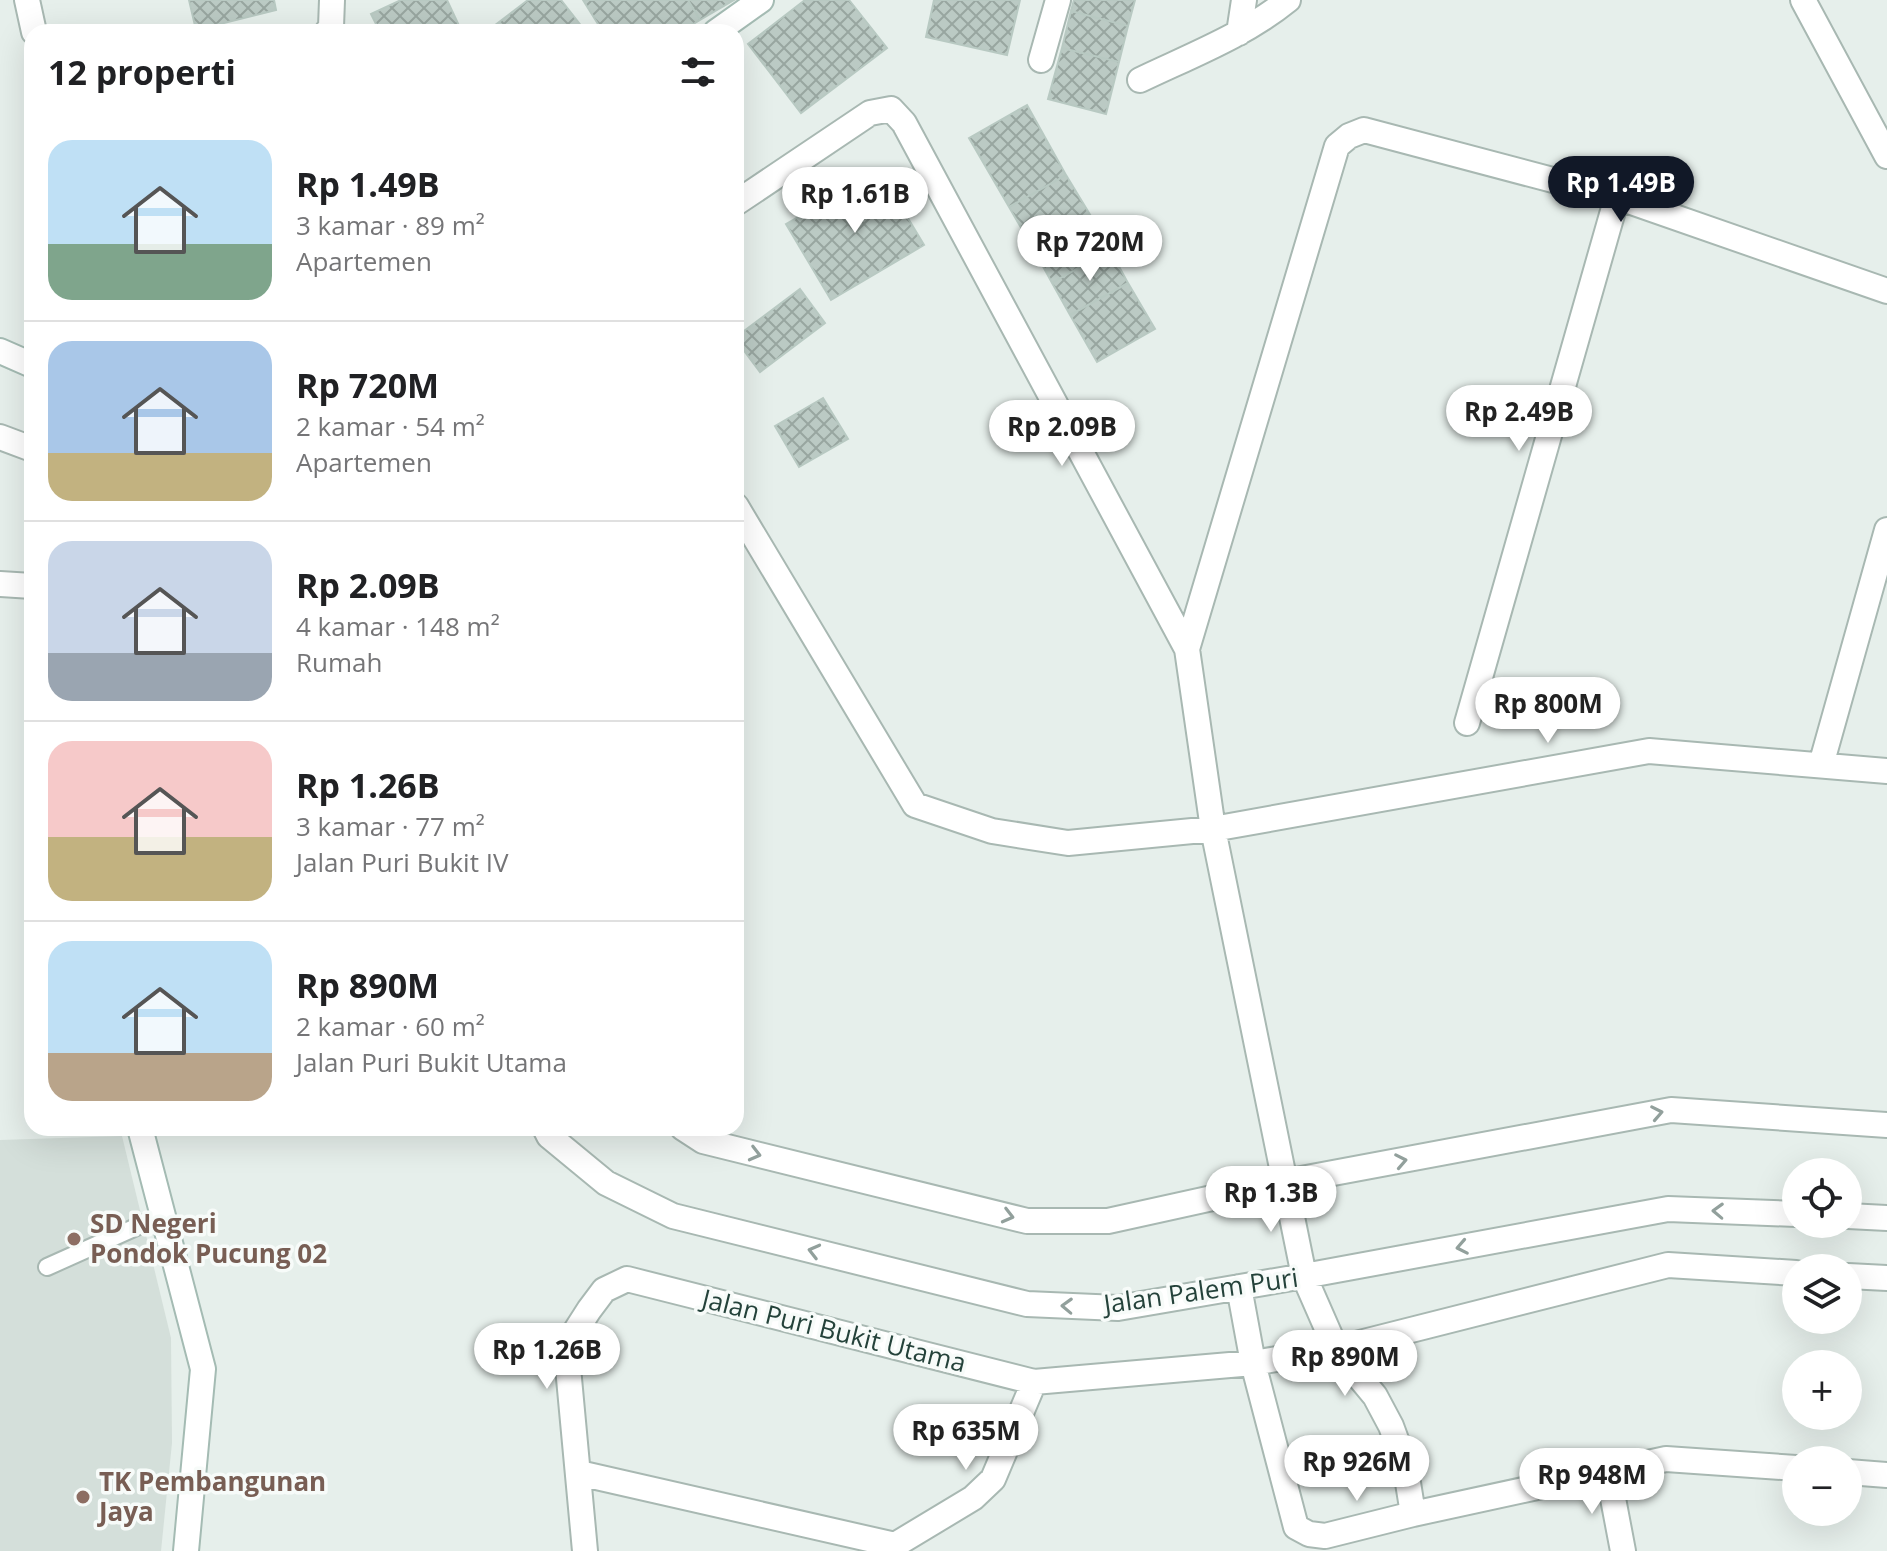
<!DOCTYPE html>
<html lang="id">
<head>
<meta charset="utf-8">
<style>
	:root { --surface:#fff; --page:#f6f6f6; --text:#202124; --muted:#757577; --line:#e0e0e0; --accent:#111827 }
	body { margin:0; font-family:"Open Sans",sans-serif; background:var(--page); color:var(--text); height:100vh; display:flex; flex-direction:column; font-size:30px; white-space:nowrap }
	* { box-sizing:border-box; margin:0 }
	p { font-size:26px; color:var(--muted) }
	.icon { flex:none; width:44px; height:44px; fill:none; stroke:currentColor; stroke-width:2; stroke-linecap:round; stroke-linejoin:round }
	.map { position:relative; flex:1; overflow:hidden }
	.sheet { position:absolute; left:24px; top:24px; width:720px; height:1112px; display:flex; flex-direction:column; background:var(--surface); border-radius:24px; box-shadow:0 8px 32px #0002 }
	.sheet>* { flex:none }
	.controls { position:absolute; left:1782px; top:1158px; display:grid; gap:16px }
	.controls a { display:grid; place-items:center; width:80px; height:80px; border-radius:50%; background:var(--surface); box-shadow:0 8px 32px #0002; font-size:40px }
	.price { position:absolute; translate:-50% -68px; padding:0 18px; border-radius:28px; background:#fff; color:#222; font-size:26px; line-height:52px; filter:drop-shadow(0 2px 4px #0008) }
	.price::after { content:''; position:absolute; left:50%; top:48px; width:24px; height:18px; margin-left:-12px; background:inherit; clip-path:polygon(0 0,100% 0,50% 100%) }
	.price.current { background:var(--accent); color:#fff }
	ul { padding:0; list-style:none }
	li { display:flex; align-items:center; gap:24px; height:200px; padding:0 24px }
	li+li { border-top:2px solid var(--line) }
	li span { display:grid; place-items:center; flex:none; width:224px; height:160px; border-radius:24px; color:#555 }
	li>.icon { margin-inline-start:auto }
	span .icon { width:96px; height:96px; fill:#fffc; stroke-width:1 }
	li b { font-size:34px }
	h2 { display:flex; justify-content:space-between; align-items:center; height:96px; padding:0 24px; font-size:34px }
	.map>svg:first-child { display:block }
	.built { fill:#d4dfda }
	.building { fill:url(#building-cross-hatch); stroke:#b8c9c2; stroke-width:2 }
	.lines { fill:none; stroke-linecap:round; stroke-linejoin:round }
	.lane-casing { stroke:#a8b8b2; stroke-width:20 }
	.street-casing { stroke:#a8b8b2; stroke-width:28 }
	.secondary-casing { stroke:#a4bbb3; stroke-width:28 }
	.lane { stroke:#fff; stroke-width:16 }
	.street { stroke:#fff; stroke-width:24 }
	.secondary { stroke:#fff; stroke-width:24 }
	.oneway { stroke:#92a09c }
	.education-dot { fill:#8d6e63; stroke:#f7fbf9; stroke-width:3 }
	.labels { text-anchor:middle; stroke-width:7; stroke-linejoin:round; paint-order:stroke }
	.education-label { font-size:26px; font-weight:bold; fill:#785e54; stroke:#f7fbf9; text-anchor:start }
	.street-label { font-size:26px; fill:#24423a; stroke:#f7fbf9 }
</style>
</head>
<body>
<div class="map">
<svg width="1887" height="1551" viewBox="0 0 1887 1551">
	<defs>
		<pattern id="building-cross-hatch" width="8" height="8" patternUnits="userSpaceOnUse" patternTransform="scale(2)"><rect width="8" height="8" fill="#bbcac4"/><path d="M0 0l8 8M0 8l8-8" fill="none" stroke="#98a6a0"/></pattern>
	</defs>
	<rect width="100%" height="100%" fill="#e6efeb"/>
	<path class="built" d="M122 1136 171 1338 172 1443 161 1551H0V1140Z"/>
	<path class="building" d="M189 0H274L276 10 196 30Z
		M401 0H447L462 32H380L371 14Z
		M528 0H561L586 32H486Z
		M583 0H688L700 20 680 32H603Z
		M688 0H734L700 20Z
		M805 0H849L887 48 801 113 748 44Z
		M934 0H1020L1007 55 926 37Z
		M1074 0H1135L1128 26 1071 11Z
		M1071 11 1128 26 1119 62 1062 48Z
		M1062 48 1119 62 1106 114 1048 99Z
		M1027 105 1066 175 1009 207 969 138Z
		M879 170 924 245 831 300 786 224Z
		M1066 175 1092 218 1034 250 1009 207Z
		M1092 218 1110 250 1052 283 1034 250Z
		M1110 250 1128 283 1070 315 1052 283Z
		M1128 283 1155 329 1097 362 1070 315Z
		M800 289 825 323 760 372 736 340V337Z
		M823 398 848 439 799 467 775 426Z"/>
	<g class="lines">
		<g class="lane-casing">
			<path id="lane" d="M47 1267 163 1215"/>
		</g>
		<g class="street-casing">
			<path id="street" d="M27 0 34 32
				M1803 0 1887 156
				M327 32 331 27 332 0
				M1239 33 1244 0
				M1041 60 1058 0
				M1140 80C1190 56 1245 35 1288 0
				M736 203 870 113 891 109 904 123 1187 649 1213 829 1304 1276 1336 1349 1375 1396 1391 1426 1405 1464 1413 1514
				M0 437 32 449
				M736 506 915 805 992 831 1068 843 1213 829 1649 751 1887 771
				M0 584 32 586
				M1187 649 1337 146 1349 136 1364 130 1617 197 1887 291
				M1467 723 1617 197
				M1821 765 1887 530
				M545 1128 549 1136 606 1183 673 1216 1027 1304 1118 1308 1304 1276 1668 1209 1796 1214
				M683 1128 703 1141 1027 1221H1108L1285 1182 1671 1110 1887 1125
				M1848 1216 1887 1218
				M1848 1276 1887 1278
				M1239 1287 1253 1363 1296 1527 1309 1534 1325 1536 1413 1514 1666 1459 1796 1468
				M1608 1472 1623 1551
				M1848 1472 1887 1475
				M579 1473 895 1545
				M585 1551 566 1346 589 1310 604 1290 627 1279 1034 1382 1253 1363 1336 1349 1668 1265 1796 1273
				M885 1551 973 1498 993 1479 1034 1382"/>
		</g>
		<g class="secondary-casing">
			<path id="secondary" d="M716 32 761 0
				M0 351 32 365
				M140 1128 203 1369 186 1551"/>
		</g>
		<use href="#lane" class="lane"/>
		<use href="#street" class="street"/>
		<use href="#secondary" class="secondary"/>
	</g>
	<defs><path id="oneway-chevron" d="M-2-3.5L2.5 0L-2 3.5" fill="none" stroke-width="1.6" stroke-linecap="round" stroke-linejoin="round" transform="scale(2)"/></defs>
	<g class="oneway">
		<use href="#oneway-chevron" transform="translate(1657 1113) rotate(-11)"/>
		<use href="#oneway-chevron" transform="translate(755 1154) rotate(14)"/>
		<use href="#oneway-chevron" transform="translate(1401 1161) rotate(-11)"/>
		<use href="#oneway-chevron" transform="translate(1718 1211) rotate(-178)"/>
		<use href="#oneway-chevron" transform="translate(1008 1216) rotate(14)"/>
		<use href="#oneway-chevron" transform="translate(1462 1247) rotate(169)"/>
		<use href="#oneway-chevron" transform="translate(814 1251) rotate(-166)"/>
		<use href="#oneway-chevron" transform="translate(1067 1306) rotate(-178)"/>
	</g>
	<g class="education-dot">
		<circle cx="74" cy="1239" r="8"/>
		<circle cx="83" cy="1497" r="8"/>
	</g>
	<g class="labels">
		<g class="education-label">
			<text x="90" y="1233">SD Negeri<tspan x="90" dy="30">Pondok Pucung 02</tspan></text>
			<text x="99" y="1491">TK Pembangunan<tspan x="99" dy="30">Jaya</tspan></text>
		</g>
		<g class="street-label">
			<text transform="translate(1201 1291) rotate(-8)" y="9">Jalan Palem Puri</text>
			<text transform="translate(834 1331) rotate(14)" y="9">Jalan Puri Bukit Utama</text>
		</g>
	</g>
</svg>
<div class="controls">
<a><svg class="icon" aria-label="locate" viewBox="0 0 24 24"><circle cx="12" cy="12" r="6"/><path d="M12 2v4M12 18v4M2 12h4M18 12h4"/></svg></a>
<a><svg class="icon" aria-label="layers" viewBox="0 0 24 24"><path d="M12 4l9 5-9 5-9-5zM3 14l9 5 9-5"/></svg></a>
<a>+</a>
<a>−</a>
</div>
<b class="price current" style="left:1621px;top:224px">Rp 1.49B</b>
<b class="price" style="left:855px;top:235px">Rp 1.61B</b>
<b class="price" style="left:1090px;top:283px">Rp 720M</b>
<b class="price" style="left:1519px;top:453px">Rp 2.49B</b>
<b class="price" style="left:1062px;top:468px">Rp 2.09B</b>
<b class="price" style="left:1548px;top:745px">Rp 800M</b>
<b class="price" style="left:1271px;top:1234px">Rp 1.3B</b>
<b class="price" style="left:547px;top:1391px">Rp 1.26B</b>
<b class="price" style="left:1345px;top:1398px">Rp 890M</b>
<b class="price" style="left:966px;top:1472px">Rp 635M</b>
<b class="price" style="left:1357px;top:1503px">Rp 926M</b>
<b class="price" style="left:1592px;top:1516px">Rp 948M</b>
<section class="sheet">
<h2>12 properti<svg class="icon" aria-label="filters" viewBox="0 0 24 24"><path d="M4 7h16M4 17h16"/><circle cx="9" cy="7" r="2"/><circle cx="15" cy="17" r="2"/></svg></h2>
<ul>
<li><span style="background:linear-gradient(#bfe0f5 65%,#7fa58c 0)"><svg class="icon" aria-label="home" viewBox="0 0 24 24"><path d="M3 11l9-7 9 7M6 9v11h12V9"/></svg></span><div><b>Rp 1.49B</b><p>3 kamar · 89 m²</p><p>Apartemen</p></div></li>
<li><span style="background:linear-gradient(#a9c7e8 70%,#c2b280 0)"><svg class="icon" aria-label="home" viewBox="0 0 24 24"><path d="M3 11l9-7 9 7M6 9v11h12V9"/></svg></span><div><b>Rp 720M</b><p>2 kamar · 54 m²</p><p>Apartemen</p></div></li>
<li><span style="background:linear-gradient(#c9d6e8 70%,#9aa5b1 0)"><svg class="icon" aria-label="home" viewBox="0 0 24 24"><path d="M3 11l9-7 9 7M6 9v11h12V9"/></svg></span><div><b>Rp 2.09B</b><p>4 kamar · 148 m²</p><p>Rumah</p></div></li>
<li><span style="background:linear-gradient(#f6c9c9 60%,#c2b280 0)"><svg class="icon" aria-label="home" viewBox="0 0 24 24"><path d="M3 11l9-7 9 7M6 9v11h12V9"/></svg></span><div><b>Rp 1.26B</b><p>3 kamar · 77 m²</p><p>Jalan Puri Bukit IV</p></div></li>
<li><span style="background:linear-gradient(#bfe0f5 70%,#b9a48a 0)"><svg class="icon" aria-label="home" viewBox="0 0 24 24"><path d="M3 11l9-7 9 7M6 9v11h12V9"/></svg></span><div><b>Rp 890M</b><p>2 kamar · 60 m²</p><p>Jalan Puri Bukit Utama</p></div></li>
</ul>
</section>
</div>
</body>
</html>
